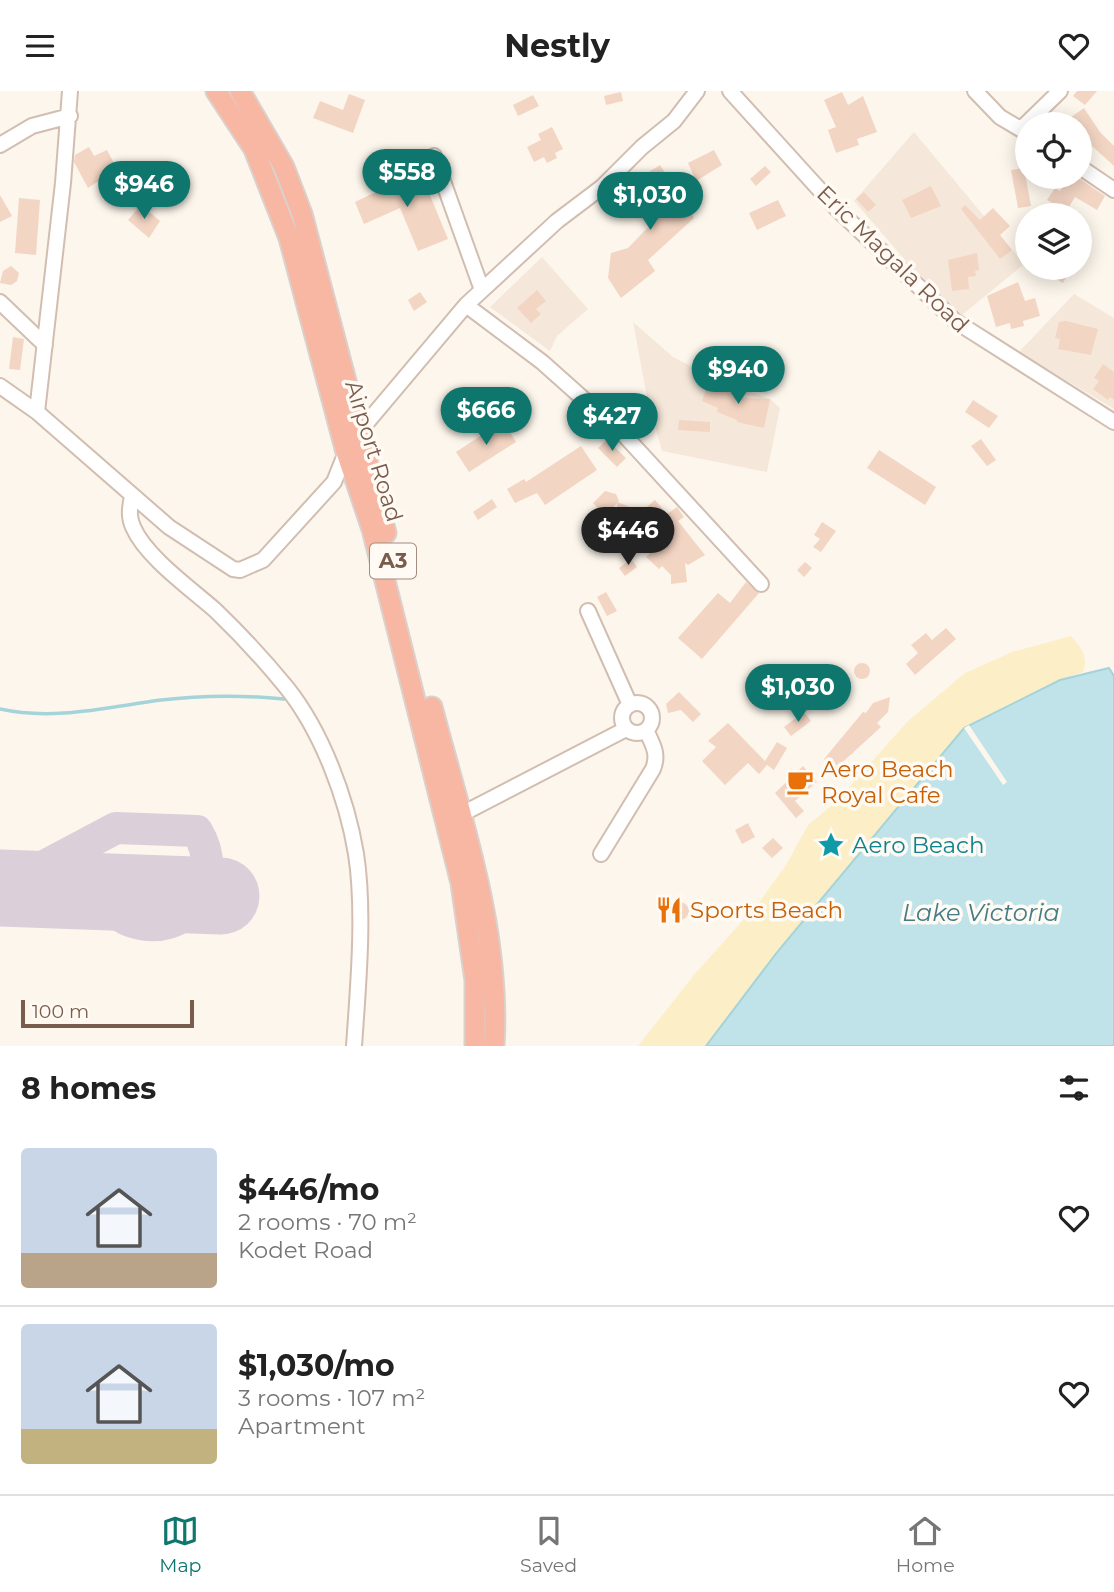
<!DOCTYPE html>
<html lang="en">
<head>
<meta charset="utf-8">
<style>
	:root { --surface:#fff; --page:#f2f2f2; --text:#222; --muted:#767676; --line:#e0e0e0; --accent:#0f766e }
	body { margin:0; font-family:Montserrat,sans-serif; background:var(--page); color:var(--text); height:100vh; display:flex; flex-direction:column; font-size:26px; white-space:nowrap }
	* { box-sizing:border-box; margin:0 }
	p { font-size:23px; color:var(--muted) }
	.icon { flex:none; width:38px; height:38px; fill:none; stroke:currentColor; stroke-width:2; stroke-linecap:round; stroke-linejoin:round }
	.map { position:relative; height:955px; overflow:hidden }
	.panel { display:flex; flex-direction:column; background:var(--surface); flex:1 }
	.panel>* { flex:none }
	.tools { position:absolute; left:1015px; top:21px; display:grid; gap:14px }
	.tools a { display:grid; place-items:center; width:77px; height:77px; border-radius:50%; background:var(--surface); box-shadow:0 4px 18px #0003; font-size:35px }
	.scale { position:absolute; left:21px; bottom:18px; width:173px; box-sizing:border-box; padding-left:7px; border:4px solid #7a5c4d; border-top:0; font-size:19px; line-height:24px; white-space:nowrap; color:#7a5c4d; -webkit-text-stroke:5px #fffaf3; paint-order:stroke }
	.price { position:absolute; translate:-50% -60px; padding:0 16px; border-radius:24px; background:var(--accent); color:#fff; font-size:23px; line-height:46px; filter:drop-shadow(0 2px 4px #0008) }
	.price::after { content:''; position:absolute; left:50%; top:42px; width:21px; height:16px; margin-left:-10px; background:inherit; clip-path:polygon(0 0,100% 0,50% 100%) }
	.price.current { background:#222; color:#fff }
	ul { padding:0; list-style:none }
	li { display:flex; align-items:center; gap:21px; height:175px; padding:0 21px }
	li+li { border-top:2px solid var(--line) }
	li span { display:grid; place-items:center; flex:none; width:196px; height:140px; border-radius:7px; color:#555 }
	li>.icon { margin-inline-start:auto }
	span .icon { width:84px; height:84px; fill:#fffc; stroke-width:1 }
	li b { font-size:30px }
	h2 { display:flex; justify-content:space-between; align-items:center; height:84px; padding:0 21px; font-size:30px }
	header { display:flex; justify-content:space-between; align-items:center; height:91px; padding:0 21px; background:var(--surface); font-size:32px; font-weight:700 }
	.menu { display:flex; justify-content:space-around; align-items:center; height:98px; border-top:2px solid var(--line); background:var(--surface); font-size:19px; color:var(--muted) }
	.menu a { display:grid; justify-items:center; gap:4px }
	.menu .current { color:var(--accent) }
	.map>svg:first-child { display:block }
	.residential { fill:#f5e8da }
	.sand { fill:#fcefc7 }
	.water { fill:#bfe3e8; stroke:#a5d3da; stroke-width:2 }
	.pier { fill:#fdf6ec }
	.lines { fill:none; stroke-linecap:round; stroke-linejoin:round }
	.stream { stroke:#a5d3da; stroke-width:3.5 }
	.taxiway { stroke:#dbcfda; stroke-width:32 }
	.runway { stroke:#dbcfda; stroke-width:77 }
	.building { fill:#f3d5c3 }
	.minor-casing { stroke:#d1beb0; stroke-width:18 }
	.highway-casing { stroke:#dad1cd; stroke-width:23 }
	.minor { stroke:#fff; stroke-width:14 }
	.highway { stroke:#f7b7a3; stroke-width:19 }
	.labels { text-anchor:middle; stroke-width:7; stroke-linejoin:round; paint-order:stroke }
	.shield { fill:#fffaf3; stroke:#a28b7f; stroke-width:2 }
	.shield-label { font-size:21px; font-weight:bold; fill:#7a5c4d }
	.street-label { font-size:23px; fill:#7a5c4d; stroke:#fffaf3 }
	.food-label { font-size:23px; fill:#c56008; stroke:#fffaf3; text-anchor:start }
	.culture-label { font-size:23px; fill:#0d838f; stroke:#fffaf3; text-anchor:start }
	.water-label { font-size:24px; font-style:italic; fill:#437c86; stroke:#fffaf3 }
</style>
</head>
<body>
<header><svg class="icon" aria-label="menu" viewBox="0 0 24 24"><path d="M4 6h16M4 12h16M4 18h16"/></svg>Nestly<svg class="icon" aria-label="heart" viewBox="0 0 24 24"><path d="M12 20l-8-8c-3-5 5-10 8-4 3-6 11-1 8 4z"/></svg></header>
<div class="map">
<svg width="1114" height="955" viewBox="0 0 1114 955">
	<rect width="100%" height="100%" fill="#fdf6ec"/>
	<path class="residential" d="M914 41 1024 173 962 224 906 170 854 110Z
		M542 166 588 218 557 245 550 260 490 216Z
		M1074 203 1114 227V318L1019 261Z
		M633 231 673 266 722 291 770 308 780 317 767 381 662 360 647 306Z"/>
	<path class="sand" d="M1071 545C1081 556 1089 566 1083 581L1060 589 964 637 778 860 706 955H638L694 884 760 810 786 774 808 734 836 711 908 630 965 582 1012 561Z"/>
	<path class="water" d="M1109 577 1114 585V955H706L778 860 964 637 1060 589Z"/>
	<path class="pier" d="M969 634 1007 691 1003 694 964 637Z"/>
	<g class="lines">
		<path class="stream" d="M0 618C53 630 108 616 161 609 203 604 242 604 284 608"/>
		<path class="taxiway" d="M0 793 35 780 116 737 197 740C227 789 188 851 130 830 116 825 104 810 93 800"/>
		<path class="runway" d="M0 797 221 805"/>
	</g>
	<path class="building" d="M1077 0H1097L1085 14 1073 5Z
		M621 1 623 10 606 14 604 5Z
		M842 1 848 14 863 5 877 41 857 48 859 54 836 62 828 39 836 36 824 9Z
		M349 3 365 9 353 42 313 27 320 10 343 19Z
		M533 4 539 15 518 25 513 14Z
		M1084 17 1100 41 1114 55V75L1092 55 1089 58 1086 53 1080 60V33H1042L1050 24 1064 31Z
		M552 36 563 58 555 62 557 67 547 72 544 66 534 71 527 56 541 49 538 43Z
		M89 56 94 65 107 59 117 78 88 97 74 71 75 64Z
		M714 59 722 74 696 90 688 72Z
		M660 74 694 127 648 169 655 180 621 207 608 187 611 162 628 157 659 125 631 92Z
		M765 75 771 81 756 95 750 88Z
		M1024 77 1031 115 1018 117 1011 79Z
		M420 80 448 148 418 160 400 117 364 133 355 111Z
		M1069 86H1077L1105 105 1097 119 1075 106 1064 124H1050L1056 114 1047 109 1055 97 1060 100Z
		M931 95 941 115 911 127 902 109Z
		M864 101 876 114 868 121 856 108Z
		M0 104 12 125 0 131Z
		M19 107 40 109 36 164 15 162Z
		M778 109 786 125 757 139 749 122Z
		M141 114 160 130 149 147 128 129Z
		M965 114 980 129 993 117 1010 135 1000 144 1012 159 1000 168 961 118Z
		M977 162 979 179 975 180 976 185 968 186 969 198 952 200 948 169Z
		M11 175 19 182 17 190 11 194 0 192 3 180Z
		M1037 177H1071L1063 192Z
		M1018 191 1025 210 1035 207 1040 225 1023 230 1024 235 1011 238 1010 232 996 236 987 205Z
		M537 199 546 210 536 218 541 223 531 232 517 217Z
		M420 201 427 211 414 220 408 209Z
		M1066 230 1098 238 1091 264 1058 258 1060 248 1055 247 1059 231Z
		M13 246 24 248 20 279 9 278Z
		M1103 273 1114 281V309L1110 306 1108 309 1093 298 1099 290 1094 287Z
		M708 293 744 307 770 308 764 337 737 331V329L717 321 718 317 702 310Z
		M973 309 998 325 989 337 965 321Z
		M679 329 710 331V341L678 339Z
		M503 330 516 351 469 381 456 361Z
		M981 348 996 369 987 375 971 355Z
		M607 349 626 367 617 376 598 357Z
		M581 355 597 379 545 414 537 402 515 412 507 398 524 388 526 391Z
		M879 359 936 396 925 414 867 377Z
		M605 400 616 403 619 410 605 425 593 412Z
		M492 408 497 416 478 429 473 421Z
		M655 409 667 423 677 416 684 426 678 430 705 464 688 474 685 472 687 491 671 493V484L662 475 659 478 646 466 668 444 650 441 649 436 617 439V411L630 416 636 425Z
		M822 431 836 440 821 461 813 456 820 448 814 444Z
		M631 468 637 476 625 485 619 477Z
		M805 471 812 477 804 486 797 479Z
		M746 491 759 502 702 568 678 547 718 502 730 512Z
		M606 501 617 520 607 525 597 506Z
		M946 537 956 548 915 584 906 573 918 562 911 554 926 542 932 549Z
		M854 580a8 8 0 1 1 16 0a8 8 0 1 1-16 0Z
		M679 601 701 623 693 631 681 619 668 622 666 613Z
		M890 606 888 621 877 632 881 636 834 679 829 675 824 668 863 621 866 622 873 612Z
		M804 621 811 630 791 645 784 636Z
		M728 632 765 670 777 651 787 657 774 679 767 674 759 683 748 672 725 694 702 670 716 656 708 650Z
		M803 675 817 691 795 710 804 720 796 727 775 702Z
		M748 732 755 746 742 753 735 739Z
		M773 747 783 757 772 767 762 757Z
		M671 820a9 9 0 1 1 18 0a9 9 0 1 1-18 0Z"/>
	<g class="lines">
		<g class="minor-casing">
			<path id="minor" d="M730 0 837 118 955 230 1114 331
				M975 0 1000 26 1027 42
				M1021 38 1060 0
				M0 54 32 35 70 25
				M434 65 482 199
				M1080 76 1114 99
				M0 211 45 254
				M466 214 542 271 625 345 761 493
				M0 295 37 321 169 436 233 478 240 479 263 469 334 391 346 361 359 341 466 214 557 130 602 96 642 56 674 30 697 0
				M37 321 63 92 70 0
				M132 405C130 416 128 425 133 436 146 466 190 497 215 519 240 543 265 570 287 597 322 641 347 708 356 763 365 820 358 897 354 955
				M588 520 630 614
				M622 627a15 15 0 1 1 30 0a15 15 0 1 1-30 0Z
				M460 724 626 638
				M601 763 653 678C659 663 653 654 646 639"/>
		</g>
		<g class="highway-casing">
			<path id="highway" d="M216 0 254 58 289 147 346 361 372 438 461 792 475 889V955
				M240 0 284 76 302 123 386 442
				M432 616C461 727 501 839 494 955"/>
		</g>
		<use href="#minor" class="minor"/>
		<use href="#highway" class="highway"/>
	</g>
	<defs>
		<g id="cafe-bare" transform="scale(2.1)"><path d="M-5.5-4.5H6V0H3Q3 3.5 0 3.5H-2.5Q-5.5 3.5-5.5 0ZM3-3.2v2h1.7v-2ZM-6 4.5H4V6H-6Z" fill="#e8710a" stroke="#fffaf3" stroke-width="2.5" paint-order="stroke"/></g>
		<g id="sight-bare" transform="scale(2.1)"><path d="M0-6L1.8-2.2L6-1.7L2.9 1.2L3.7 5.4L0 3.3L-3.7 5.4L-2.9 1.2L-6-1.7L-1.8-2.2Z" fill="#0f9aa8" stroke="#fffaf3" stroke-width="2.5" paint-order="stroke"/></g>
		<g id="restaurant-bare" transform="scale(2.1)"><path d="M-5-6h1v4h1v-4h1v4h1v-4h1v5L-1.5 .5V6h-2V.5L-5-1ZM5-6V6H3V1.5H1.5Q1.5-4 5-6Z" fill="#e8710a" stroke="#fffaf3" stroke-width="2.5" paint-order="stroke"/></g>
	</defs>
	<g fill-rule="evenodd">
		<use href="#cafe-bare" x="800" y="691"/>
		<use href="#sight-bare" x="831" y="754"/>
		<use href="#restaurant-bare" x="669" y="819"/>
	</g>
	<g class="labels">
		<rect class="shield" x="370" y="452.5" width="46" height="35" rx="5"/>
		<g class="shield-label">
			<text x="393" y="477">A3</text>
		</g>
		<g class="street-label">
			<text transform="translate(893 168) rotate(44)" y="8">Eric Magala Road</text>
			<text transform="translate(374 360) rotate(73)" y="8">Airport Road</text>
		</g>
		<g class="food-label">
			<text x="821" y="686">Aero Beach<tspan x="821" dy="26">Royal Cafe</tspan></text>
			<text x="690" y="827">Sports Beach</text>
		</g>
		<g class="culture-label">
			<text x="852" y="762">Aero Beach</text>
		</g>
		<g class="water-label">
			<text x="981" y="830">Lake Victoria</text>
		</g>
	</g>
</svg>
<div class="tools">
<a><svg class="icon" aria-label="locate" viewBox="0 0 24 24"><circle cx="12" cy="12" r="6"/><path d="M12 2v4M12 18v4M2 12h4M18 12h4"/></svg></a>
<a><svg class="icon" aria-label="layers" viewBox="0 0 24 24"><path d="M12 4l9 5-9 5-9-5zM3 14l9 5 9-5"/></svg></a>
</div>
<div class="scale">100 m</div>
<b class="price" style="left:407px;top:118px">$558</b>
<b class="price" style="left:144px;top:130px">$946</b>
<b class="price" style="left:650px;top:141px">$1,030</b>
<b class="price" style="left:738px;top:315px">$940</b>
<b class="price" style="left:486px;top:356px">$666</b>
<b class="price" style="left:612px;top:362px">$427</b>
<b class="price current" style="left:628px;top:476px">$446</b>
<b class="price" style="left:798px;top:633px">$1,030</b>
</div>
<section class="panel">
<h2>8 homes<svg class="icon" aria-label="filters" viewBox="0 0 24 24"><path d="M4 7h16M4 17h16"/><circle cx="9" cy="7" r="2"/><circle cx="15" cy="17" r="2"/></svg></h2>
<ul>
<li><span style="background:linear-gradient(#c9d6e8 75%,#b9a48a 0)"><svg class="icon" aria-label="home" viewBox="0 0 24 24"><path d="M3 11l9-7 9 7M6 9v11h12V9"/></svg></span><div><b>$446/mo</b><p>2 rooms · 70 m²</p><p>Kodet Road</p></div><svg class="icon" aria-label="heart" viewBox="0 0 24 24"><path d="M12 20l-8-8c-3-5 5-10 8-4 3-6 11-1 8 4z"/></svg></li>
<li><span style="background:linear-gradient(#c9d6e8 75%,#c2b280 0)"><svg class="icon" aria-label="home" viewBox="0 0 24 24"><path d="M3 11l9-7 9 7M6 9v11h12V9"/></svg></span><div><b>$1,030/mo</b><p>3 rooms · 107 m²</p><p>Apartment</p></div><svg class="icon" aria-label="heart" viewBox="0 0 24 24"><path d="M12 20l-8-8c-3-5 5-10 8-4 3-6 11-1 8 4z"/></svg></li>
</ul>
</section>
<nav class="menu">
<a class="current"><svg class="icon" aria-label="map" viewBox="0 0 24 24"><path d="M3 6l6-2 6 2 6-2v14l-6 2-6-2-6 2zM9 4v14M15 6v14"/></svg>Map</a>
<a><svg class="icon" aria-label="saved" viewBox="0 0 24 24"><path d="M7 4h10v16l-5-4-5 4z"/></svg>Saved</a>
<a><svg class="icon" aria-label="home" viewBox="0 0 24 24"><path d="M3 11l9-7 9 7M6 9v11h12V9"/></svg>Home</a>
</nav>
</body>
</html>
